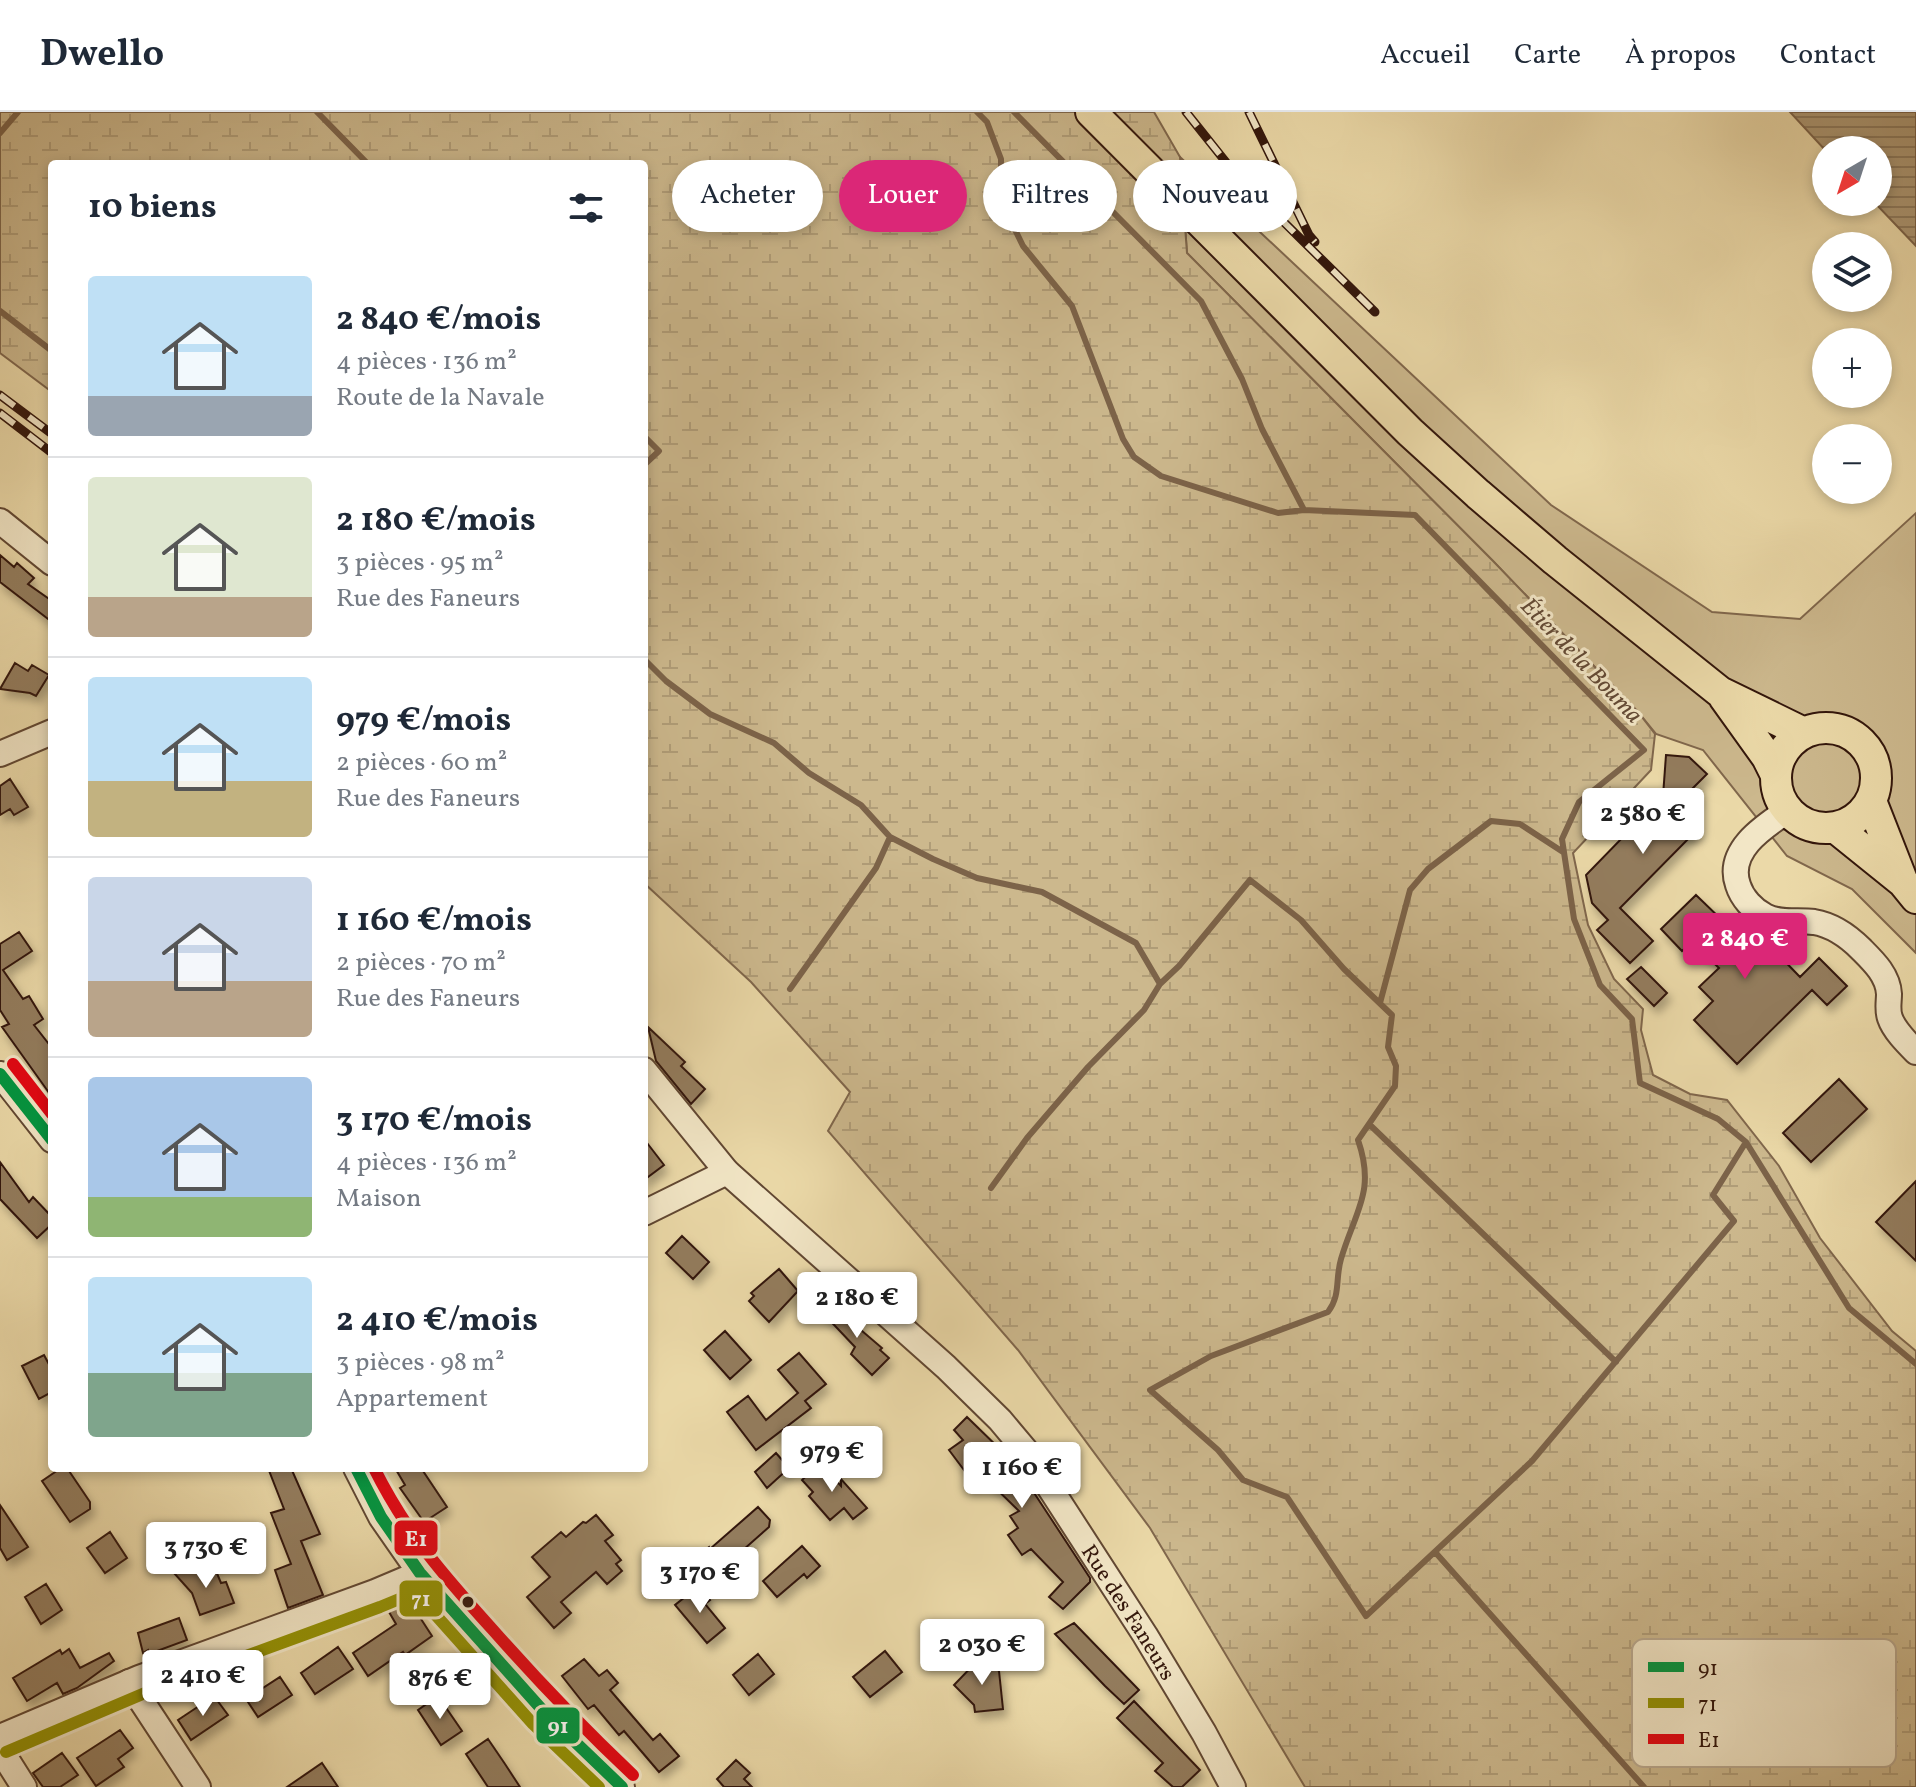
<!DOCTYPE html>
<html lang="fr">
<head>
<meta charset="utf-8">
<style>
	:root { --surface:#fff; --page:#f6f6f7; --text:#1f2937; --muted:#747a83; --line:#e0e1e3; --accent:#db2777 }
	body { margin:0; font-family:Vollkorn,serif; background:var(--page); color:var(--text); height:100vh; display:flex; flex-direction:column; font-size:30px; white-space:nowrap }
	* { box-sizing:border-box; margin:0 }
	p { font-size:26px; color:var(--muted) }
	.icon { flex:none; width:44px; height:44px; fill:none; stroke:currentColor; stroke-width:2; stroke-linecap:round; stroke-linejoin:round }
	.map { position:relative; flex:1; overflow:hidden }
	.panel { position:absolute; left:48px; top:48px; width:600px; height:1312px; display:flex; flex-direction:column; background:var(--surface); border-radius:8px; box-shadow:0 4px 12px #0003 }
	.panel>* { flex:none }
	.guide { position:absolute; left:672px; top:48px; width:760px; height:72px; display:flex; gap:16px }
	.needle { width:52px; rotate:219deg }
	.fabs { position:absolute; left:1812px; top:24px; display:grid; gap:16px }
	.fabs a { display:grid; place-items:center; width:80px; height:80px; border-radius:50%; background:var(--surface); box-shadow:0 4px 12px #0003; font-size:40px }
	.price { position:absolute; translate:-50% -68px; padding:0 18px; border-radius:8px; background:#fff; color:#222; font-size:26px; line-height:52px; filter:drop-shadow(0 2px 4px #0008) }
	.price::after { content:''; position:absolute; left:50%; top:48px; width:24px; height:18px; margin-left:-12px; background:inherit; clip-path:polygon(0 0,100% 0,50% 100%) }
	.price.selected { background:var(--accent); color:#fff }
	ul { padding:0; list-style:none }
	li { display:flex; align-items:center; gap:24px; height:200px; padding:0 40px }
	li+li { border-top:2px solid var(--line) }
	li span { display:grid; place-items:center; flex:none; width:224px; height:160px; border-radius:8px; color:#555 }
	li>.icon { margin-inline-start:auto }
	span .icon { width:96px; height:96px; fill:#fffc; stroke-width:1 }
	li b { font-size:34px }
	h2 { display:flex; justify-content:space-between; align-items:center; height:96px; padding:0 40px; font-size:34px }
	.chip { padding:0 28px; border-radius:36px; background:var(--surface); box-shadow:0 4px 12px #0003; font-size:28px; line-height:72px }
	.chip.selected { background:var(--accent); color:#fff }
	header { display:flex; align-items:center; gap:48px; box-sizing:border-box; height:112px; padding:0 40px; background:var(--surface); border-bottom:2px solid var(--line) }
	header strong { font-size:38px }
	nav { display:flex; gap:44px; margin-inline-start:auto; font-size:28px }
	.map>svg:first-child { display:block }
	.green { fill:#ccb88d; stroke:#80674c; stroke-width:2 }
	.wetland { fill:url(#wetland-marsh); stroke:#80674c; stroke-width:2 }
	.water { fill:url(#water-rules); stroke:#7c6349; stroke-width:2 }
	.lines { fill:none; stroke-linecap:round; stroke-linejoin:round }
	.stream { stroke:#7c6349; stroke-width:6 }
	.building { fill:#937b5d; stroke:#33160b; stroke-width:2; filter:url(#shadow) }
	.minor-casing { stroke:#614732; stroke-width:28 }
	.major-casing { stroke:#33160b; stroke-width:34 }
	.minor { stroke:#f2e6c6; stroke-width:24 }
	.major { stroke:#ebd9a8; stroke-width:30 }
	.rail-casing { stroke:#33160b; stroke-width:9 }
	.rail { stroke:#f2e6c6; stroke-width:6; stroke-dasharray:18; stroke-linecap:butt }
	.bus-1-casing { stroke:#f2e6c6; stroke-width:18 }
	.bus-2-casing { stroke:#f2e6c6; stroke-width:18 }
	.bus-3-casing { stroke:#f2e6c6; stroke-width:18 }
	.bus-1 { stroke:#009640; stroke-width:12 }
	.bus-2 { stroke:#949104; stroke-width:12 }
	.bus-3 { stroke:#e30613; stroke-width:12 }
	.bus-dot { fill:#33160b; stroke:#f2e6c6; stroke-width:3 }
	.labels { text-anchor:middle; stroke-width:6; stroke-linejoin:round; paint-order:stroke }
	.street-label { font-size:22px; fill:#33160b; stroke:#f2e6c6 }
	.water-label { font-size:24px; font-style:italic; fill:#634a35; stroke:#f2e6c6 }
	.key { fill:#f2e6c6; stroke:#b9a88e; stroke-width:2 }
	.key-label { font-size:22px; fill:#33160b }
	.line-badge { stroke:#f2e6c6; stroke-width:3 }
	.badge-label { font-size:22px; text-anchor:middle; font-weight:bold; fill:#fff }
</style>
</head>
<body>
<header>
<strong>Dwello</strong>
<nav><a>Accueil</a><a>Carte</a><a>À propos</a><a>Contact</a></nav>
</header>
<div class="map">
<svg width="1916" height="1675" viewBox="0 0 1916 1675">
	<defs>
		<pattern id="wetland-marsh" width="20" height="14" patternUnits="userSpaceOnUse" patternTransform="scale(2)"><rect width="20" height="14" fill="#ccb88d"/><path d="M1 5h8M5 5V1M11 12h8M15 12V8" fill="none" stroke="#b09d78"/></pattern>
		<pattern id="water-rules" width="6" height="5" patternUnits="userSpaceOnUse" patternTransform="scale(2)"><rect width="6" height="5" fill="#ac9773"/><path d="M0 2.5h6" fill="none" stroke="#8d7a5d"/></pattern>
		<filter id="shadow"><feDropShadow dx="4" dy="7" stdDeviation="4" flood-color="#0004"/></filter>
	</defs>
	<rect width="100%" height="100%" fill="#ebd9a8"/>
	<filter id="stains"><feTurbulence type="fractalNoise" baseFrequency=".0025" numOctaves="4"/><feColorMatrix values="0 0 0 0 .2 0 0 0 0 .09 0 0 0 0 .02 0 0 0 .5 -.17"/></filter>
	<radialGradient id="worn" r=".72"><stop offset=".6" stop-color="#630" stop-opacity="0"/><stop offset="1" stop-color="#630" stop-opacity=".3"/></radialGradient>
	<path class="green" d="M1180 45 1551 393 1712 500 1800 507 1916 401V841L1852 777 1787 744 1703 638 1656 622 1638 600 1493 449 1187 141Z"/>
	<path class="wetland" d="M0 0H1154L1180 45 1187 141 1493 449 1638 600 1655 622 1651 658 1573 741 1588 813 1614 867 1643 897 1641 918 1653 963 1690 982 1727 988 1779 1054 1820 1126 1892 1219 1916 1239V1675H1305L1150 1416 1018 1238 828 1019 850 980 751 870 644 771V52H52V280L0 241Z"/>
	<path class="water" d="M1790 0H1916V134L1874 90H1878V38L1826 39Z"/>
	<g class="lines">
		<path class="stream" d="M317 0 368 52
			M977 0 987 10 1001 47V89L1023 134 1072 194 1123 327 1134 345 1161 364 1278 401 1304 398 1415 403 1644 638 1579 690 1562 727 1574 807 1600 873 1632 907 1640 971 1718 1007 1746 1030 1849 1196 1916 1252
			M1014 0 1201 189 1242 267 1262 317 1304 398
			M0 21 18 0
			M0 199 52 239
			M644 324 659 339 644 353
			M644 547 666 569 710 602 774 631 809 661 861 693 890 725 933 747 977 766 1042 780 1136 831 1160 872
			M790 877 876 756 890 725
			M1380 891 1410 778 1428 757 1491 709 1520 712 1563 740
			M1369 1012 1616 1250
			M991 1076 1027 1026 1088 955 1144 898 1160 872 1179 854 1250 768 1301 808 1344 857 1392 903 1388 935 1396 954 1395 974 1358 1028C1376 1080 1355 1099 1341 1147 1335 1167 1341 1183 1328 1200L1211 1244 1150 1278 1218 1338 1243 1368 1287 1385 1366 1504 1532 1349 1734 1109 1713 1083 1746 1030
			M1435 1440 1644 1675"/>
	</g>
	<path class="building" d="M0 443 14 455 17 451 34 466 28 472 52 489V510L0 470Z
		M15 551 28 559 32 553 49 563 36 584 30 581 0 577Z
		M1666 643 1689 645 1707 662 1690 679 1697 685 1680 703 1696 719 1620 796 1653 829 1630 851 1597 818 1608 808 1592 791 1586 763 1663 684Z
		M10 667 28 695 14 703 10 697 0 703V674Z
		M1696 783 1759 844 1770 834 1800 865 1819 846 1847 874 1827 893 1812 878 1737 952 1694 908 1713 889 1699 875 1719 856 1692 830 1682 839 1661 817Z
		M19 820 32 839 3 858 23 887 29 884 43 907 34 913 52 936V985L2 915 9 912 0 898V832Z
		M1641 855 1667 881 1654 894 1627 867Z
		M648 915 685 950 681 954 705 977 691 992 656 949Z
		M1839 967 1867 997 1811 1050 1783 1021Z
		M644 1027 664 1053 644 1068Z
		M0 1050 29 1090 33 1085 52 1105V1112L37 1126 0 1087Z
		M1916 1069V1149L1876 1110Z
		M682 1124 709 1150 693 1167 666 1141Z
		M779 1157 798 1179 769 1210 749 1189 754 1184 751 1181Z
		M827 1189 882 1236 880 1238 889 1246 872 1263 851 1242 855 1235 819 1197Z
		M725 1219 751 1248 730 1267 704 1238Z
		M799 1241 826 1272 805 1289 811 1296 756 1338 727 1300 748 1284 766 1308 798 1281 778 1258Z
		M44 1243 52 1258V1280L39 1287 22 1254Z
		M967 1305 1008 1345 1021 1361 1090 1466V1470L1063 1497 1049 1485 1063 1470 1031 1437 1022 1443 1008 1423 1018 1416 1010 1404 1019 1399 981 1362 973 1370 949 1338 963 1328 954 1318Z
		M776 1341 789 1356 767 1376 755 1360Z
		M820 1351 841 1374V1367L867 1396 853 1407 844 1396 830 1408 809 1384 813 1380 802 1368Z
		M61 1356H67L90 1390V1397L70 1410 42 1369Z
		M268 1356H291L320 1422 301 1429 323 1483 288 1496 275 1458 291 1452 271 1401 284 1397Z
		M395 1356H421L447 1395 424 1410 400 1376 405 1373Z
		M0 1393 28 1435 7 1448 0 1436Z
		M758 1395 770 1408 769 1415 725 1454 728 1457 710 1473 691 1450 709 1435 710 1437Z
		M596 1403 613 1423 605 1429 621 1448 616 1452 622 1459 607 1472 596 1460 561 1490 571 1501 554 1516 527 1485 550 1465 532 1445 561 1420 566 1425 583 1410 586 1411Z
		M110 1420 127 1446 105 1461 87 1436Z
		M802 1434 820 1454 807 1466 804 1462 777 1485 763 1469Z
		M192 1456 203 1464 216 1459 221 1471 226 1470 234 1491 200 1503 192 1481 174 1461Z
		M46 1472 62 1498 41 1512 25 1485Z
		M699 1474 710 1488 705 1492 725 1516 707 1531 675 1493Z
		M408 1487 432 1524 405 1543 403 1540 368 1564 353 1541 396 1512 389 1500Z
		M179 1506 187 1528 149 1542 148 1538 143 1541 138 1521Z
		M1074 1511 1139 1578 1124 1592 1105 1574 1055 1522Z
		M338 1535 353 1557 315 1582 301 1561Z
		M69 1537 80 1556 109 1541 114 1549 77 1576 63 1582 57 1571 27 1589 13 1566 60 1538 62 1542Z
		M885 1539 902 1560 870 1585 853 1565Z
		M758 1542 774 1562 749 1583 733 1563Z
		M980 1546 999 1559 1003 1597 975 1600 974 1593 954 1573Z
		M584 1547 599 1564 607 1558 618 1571 610 1578 653 1628 660 1622 679 1644 659 1660 624 1619 619 1623 594 1593 588 1597 562 1564Z
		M280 1565 292 1583 258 1605 246 1587Z
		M214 1584 228 1603 191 1628 178 1608Z
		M438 1584 462 1619 441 1633 418 1598Z
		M1134 1589 1200 1658 1182 1675H1173L1155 1659 1163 1651 1117 1606Z
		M120 1618 133 1636 118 1647 124 1655 96 1674 77 1646Z
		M488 1627 505 1652 520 1675H488L466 1642Z
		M62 1641 78 1663 60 1675H43L33 1661Z
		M736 1648 750 1661 744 1667 752 1675H724L717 1667Z
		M322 1651 338 1675H287Z"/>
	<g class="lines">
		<g class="minor-casing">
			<g id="minor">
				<path d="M0 409 52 451"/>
				<path d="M0 642 52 620"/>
				<path d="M1787 699C1763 715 1726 739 1738 773 1742 786 1753 798 1765 804 1780 812 1798 808 1814 810 1832 813 1848 824 1861 837 1873 849 1888 863 1889 882 1889 890 1887 898 1890 906 1894 918 1907 931 1916 940"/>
				<path id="s1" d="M644 958 727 1060 946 1255 1000 1308 1026 1339 1145 1523 1204 1621 1233 1675"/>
				<path d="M0 962 52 1028"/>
				<path d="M644 1101 727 1060"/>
				<path d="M356 1356 381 1405 420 1461 545 1601 622 1675"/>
				<path d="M129 1570 198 1675"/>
				<path d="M0 1625 139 1566 375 1480 420 1461"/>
				<path d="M0 1637 24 1675"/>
			</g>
		</g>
		<g class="major-casing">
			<path id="major" d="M1091 0 1410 320 1478 382 1555 448 1720 580 1804 621
				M1724 585 1767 645 1776 663
				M1776 666a50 50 0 1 1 100 0a50 50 0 1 1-100 0Z
				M1871 689 1902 768
				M1836 716 1903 770 1916 786"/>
		</g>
		<use href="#minor" class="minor"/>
		<use href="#major" class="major"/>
		<g class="rail-casing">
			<path id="rail" d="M1186 0 1237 64 1375 200
				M1249 0 1309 123 1315 130
				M0 283 52 322
				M0 301 52 341"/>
		</g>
		<use href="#rail" class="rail"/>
		<g class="bus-1-casing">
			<path id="bus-1" d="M0 962 52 1028
				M356 1356 381 1405 420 1461 545 1601 622 1675"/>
		</g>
		<g class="bus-2-casing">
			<path id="bus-2" d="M408 1472 533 1612 599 1675
				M6 1640 145 1581 380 1495 426 1476"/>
		</g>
		<g class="bus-3-casing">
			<path id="bus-3" d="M13 952 52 1002
				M374 1356C407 1422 444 1464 493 1518 538 1569 584 1617 633 1663"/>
		</g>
		<use href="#bus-1" class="bus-1"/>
		<use href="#bus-2" class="bus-2"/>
		<use href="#bus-3" class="bus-3"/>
	</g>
	<circle class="bus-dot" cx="468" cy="1490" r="7"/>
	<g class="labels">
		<g class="street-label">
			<text dy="8" stroke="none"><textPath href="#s1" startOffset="732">Rue des Faneurs</textPath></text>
		</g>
		<g class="water-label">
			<text transform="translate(1582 548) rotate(46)" y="8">Étier de la Bouma</text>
		</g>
	</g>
	<rect x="1632" y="1527" width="264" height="128" rx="12" class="key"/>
	<rect x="1648" y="1550" width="36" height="10" fill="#009640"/>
	<rect x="1648" y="1586" width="36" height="10" fill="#949104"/>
	<rect x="1648" y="1622" width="36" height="10" fill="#e30613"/>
	<g class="key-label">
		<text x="1698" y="1563">91</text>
		<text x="1698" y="1599">71</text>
		<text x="1698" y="1635">E1</text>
	</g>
	<g class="line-badge">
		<rect x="393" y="1407" width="46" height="38" rx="8" fill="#e30613"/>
		<rect x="398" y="1467" width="46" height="39" rx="8" fill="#949104"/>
		<rect x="535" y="1594" width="46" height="39" rx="8" fill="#009640"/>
	</g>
	<g class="badge-label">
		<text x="416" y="1434">E1</text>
		<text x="421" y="1494">71</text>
		<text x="558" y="1621">91</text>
	</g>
	<rect width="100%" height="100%" filter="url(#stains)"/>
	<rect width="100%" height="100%" fill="url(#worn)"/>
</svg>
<div class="fabs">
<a><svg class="needle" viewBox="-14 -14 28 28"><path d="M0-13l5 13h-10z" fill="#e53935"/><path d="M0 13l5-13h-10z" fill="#747a83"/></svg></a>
<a><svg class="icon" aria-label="layers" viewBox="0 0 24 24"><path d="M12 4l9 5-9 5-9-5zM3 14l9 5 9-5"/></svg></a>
<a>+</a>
<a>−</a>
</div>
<b class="price" style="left:1643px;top:744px">2 580 €</b>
<b class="price selected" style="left:1745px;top:869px">2 840 €</b>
<b class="price" style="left:857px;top:1228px">2 180 €</b>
<b class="price" style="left:832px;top:1382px">979 €</b>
<b class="price" style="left:1022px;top:1398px">1 160 €</b>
<b class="price" style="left:206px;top:1478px">3 730 €</b>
<b class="price" style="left:700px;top:1503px">3 170 €</b>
<b class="price" style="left:982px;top:1575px">2 030 €</b>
<b class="price" style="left:203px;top:1606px">2 410 €</b>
<b class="price" style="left:440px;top:1609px">876 €</b>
<div class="guide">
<a class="chip">Acheter</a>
<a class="chip selected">Louer</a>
<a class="chip">Filtres</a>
<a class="chip">Nouveau</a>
</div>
<section class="panel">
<h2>10 biens<svg class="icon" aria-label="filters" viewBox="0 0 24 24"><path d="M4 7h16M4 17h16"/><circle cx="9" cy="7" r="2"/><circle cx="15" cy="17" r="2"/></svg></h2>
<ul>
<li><span style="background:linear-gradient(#bfe0f5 75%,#9aa5b1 0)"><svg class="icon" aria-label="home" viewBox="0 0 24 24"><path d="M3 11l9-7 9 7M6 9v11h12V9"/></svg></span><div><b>2 840 €/mois</b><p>4 pièces · 136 m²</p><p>Route de la Navale</p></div></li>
<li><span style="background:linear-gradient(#dfe7d0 75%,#b9a48a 0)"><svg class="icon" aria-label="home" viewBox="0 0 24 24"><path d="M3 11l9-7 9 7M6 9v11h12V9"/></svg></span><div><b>2 180 €/mois</b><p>3 pièces · 95 m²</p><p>Rue des Faneurs</p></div></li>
<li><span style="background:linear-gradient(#bfe0f5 65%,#c2b280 0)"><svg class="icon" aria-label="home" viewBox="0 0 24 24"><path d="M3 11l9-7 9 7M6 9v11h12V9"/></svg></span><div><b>979 €/mois</b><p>2 pièces · 60 m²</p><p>Rue des Faneurs</p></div></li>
<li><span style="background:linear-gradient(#c9d6e8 65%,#b9a48a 0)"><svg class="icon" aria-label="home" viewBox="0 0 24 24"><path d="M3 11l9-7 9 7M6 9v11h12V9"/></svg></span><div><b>1 160 €/mois</b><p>2 pièces · 70 m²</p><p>Rue des Faneurs</p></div></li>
<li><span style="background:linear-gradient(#a9c7e8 75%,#8fb573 0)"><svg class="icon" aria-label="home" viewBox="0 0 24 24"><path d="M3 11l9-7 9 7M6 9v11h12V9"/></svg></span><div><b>3 170 €/mois</b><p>4 pièces · 136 m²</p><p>Maison</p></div></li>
<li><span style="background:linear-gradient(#bfe0f5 60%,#7fa58c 0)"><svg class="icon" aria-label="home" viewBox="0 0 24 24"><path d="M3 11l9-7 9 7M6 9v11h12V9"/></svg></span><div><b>2 410 €/mois</b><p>3 pièces · 98 m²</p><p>Appartement</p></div></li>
</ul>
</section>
</div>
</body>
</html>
